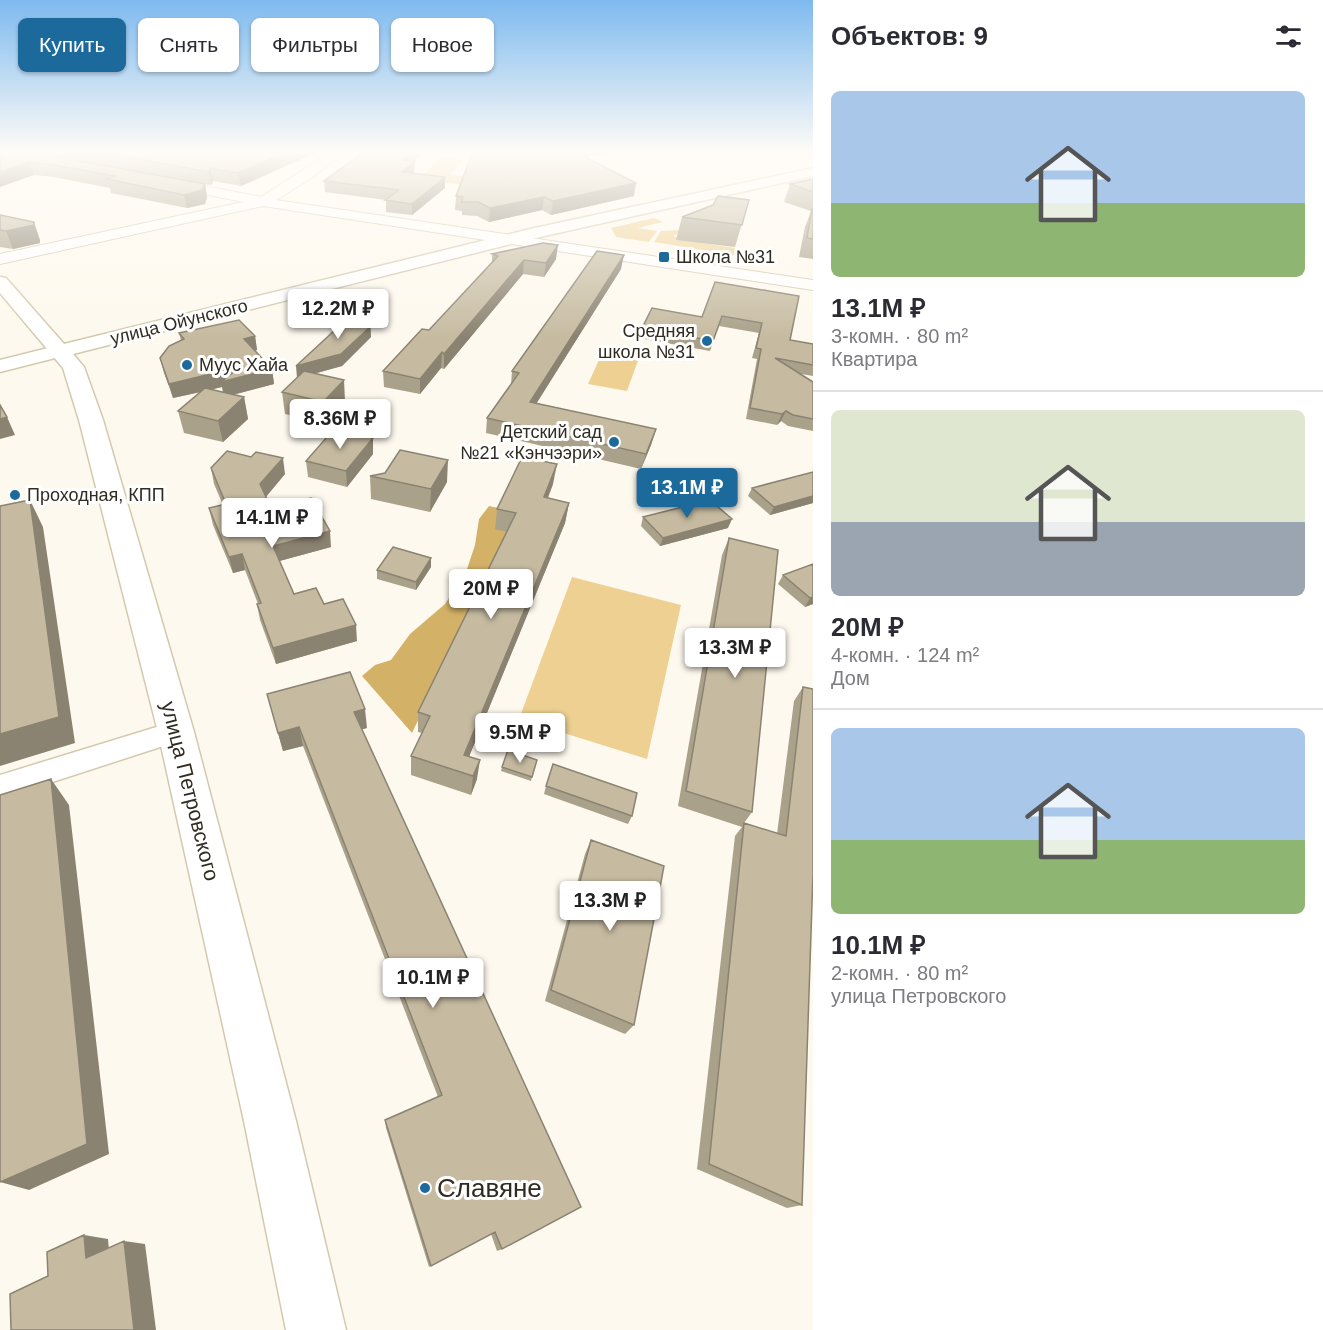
<!DOCTYPE html>
<html lang="ru">
<head>
<meta charset="utf-8">
<style>
	:root { --surface:#fff; --page:#f7f7f7; --text:#2b2b33; --muted:#7c7c81; --line:#e1e1e2; --accent:#1c699b }
	body { margin:0; font-family:Arial,sans-serif; background:var(--page); color:var(--text); height:100vh; display:flex; flex-direction:column; font-size:22px; white-space:nowrap }
	* { box-sizing:border-box; margin:0 }
	p { font-size:20px; color:var(--muted) }
	.icon { flex:none; width:33px; height:33px; fill:none; stroke:currentColor; stroke-width:2; stroke-linecap:round; stroke-linejoin:round }
	.map { position:relative; flex:1; overflow:hidden }
	.panel { display:flex; flex-direction:column; background:var(--surface); width:510px }
	.panel>* { flex:none }
	.top-card { position:absolute; left:18px; top:18px; width:570px; height:54px; display:flex; gap:12px }
	.price { position:absolute; translate:-50% -51px; padding:0 14px; border-radius:6px; background:#fff; color:#222; font-size:20px; line-height:39px; filter:drop-shadow(0 2px 3px #0008) }
	.price::after { content:''; position:absolute; left:50%; top:36px; width:18px; height:14px; margin-left:-9px; background:inherit; clip-path:polygon(0 0,100% 0,50% 100%) }
	.price.selected { background:var(--accent); color:#fff }
	ul { padding:0; list-style:none }
	li { display:grid; align-content:center; gap:12px; height:318px; padding:0 18px }
	li+li { border-top:2px solid var(--line) }
	li span { display:grid; place-items:center; height:186px; border-radius:9px; color:#555 }
	li>.icon { margin-inline-start:auto }
	span .icon { width:108px; height:108px; fill:#fffc; stroke-width:1 }
	li b { font-size:26px }
	h2 { display:flex; justify-content:space-between; align-items:center; height:72px; padding:0 18px; font-size:26px }
	.pill { padding:0 21px; border-radius:9px; background:var(--surface); box-shadow:0 2px 4px #0004; font-size:21px; line-height:54px }
	.pill.selected { background:var(--accent); color:#fff }
	main { display:flex; flex:1; min-height:0 }
	.map>svg:first-child { display:block }
	.green { fill:#eed192 }
	.forest { fill:#d3b267 }
	.lines { fill:none; stroke-linecap:round; stroke-linejoin:round }
	.minor-casing { stroke:#d4c9af; stroke-width:3 }
	.tertiary-casing { stroke:#d4c9af; stroke-width:2 }
	.secondary-casing { stroke:#d4c9af; stroke-width:3 }
	.primary-casing { stroke:#d4c9af; stroke-width:3 }
	.minor { fill:#fff; fill-rule:evenodd }
	.tertiary { fill:#fff; fill-rule:evenodd }
	.secondary { fill:#fff; fill-rule:evenodd }
	.primary { fill:#fff; fill-rule:evenodd }
	.wall { fill:#aaa18a; fill-rule:evenodd }
	.shaded-wall { fill:#8b8371 }
	.building { fill:#c6bba1; stroke:#8b8371; stroke-width:1.5 }
	.poi-dot { fill:#1c699b; stroke:#fff; stroke-width:2 }
	.labels { text-anchor:middle; stroke-width:6; stroke-linejoin:round; paint-order:stroke }
	.far-poi-label { font-size:18px; fill:#312c22; stroke:#fff; text-anchor:start }
	.far-street-label { font-size:18px; fill:#312c22; stroke:#fff }
	.street-label { font-size:21px; fill:#312c22; stroke:#fff }
	.near-poi-label { font-size:26px; fill:#312c22; stroke:#fff; text-anchor:start }
</style>
</head>
<body>
<main>
<div class="map">
<svg width="813" height="1330" viewBox="0 0 813 1330">
	<rect width="100%" height="100%" fill="#fef9ee"/>
	<path class="green" d="M440 158 463 160 450 175 472 177 466 185 418 180Z
		M654 218 663 222 638 228 657 231 649 242 616 237 611 228Z
		M680 230V233L673 236 689 241 736 248 734 255 654 242 661 231Z
		M604 349 640 355 627 391 588 384Z
		M572 577 681 605 647 759 519 719Z"/>
	<path class="forest" d="M489 506 517 512 412 733 362 676 375 665 391 660 410 634 445 604 466 572 475 545 479 519Z"/>
	<g class="lines">
		<g class="minor-casing">
			<path id="minor" d="M176 721 185 725 189 732 185 739 0 799V775Z"/>
		</g>
		<g class="tertiary-casing">
			<path id="tertiary" d="M331 152H344L310 179 276 200 813 280V290L263 206 0 264V254L243 202 160 185 158 182 160 179 165 178 261 197Z"/>
		</g>
		<g class="secondary-casing">
			<path id="secondary" d="M60 345 67 347 70 351 67 355 0 372V360Z"/>
		</g>
		<g class="primary-casing">
			<path id="primary" d="M813 168V176L531 239 73 354 84 367 103 420 194 732 296 1121 346 1330H286L244 1121 158 732 79 420 63 368 0 293V277L6 278 64 344 530 229Z"/>
		</g>
		<use href="#minor" class="minor"/>
		<use href="#tertiary" class="tertiary"/>
		<use href="#secondary" class="secondary"/>
		<use href="#primary" class="primary"/>
	</g>
	<path class="wall" d="M0 152 182 180 38 152H317L241 186 213 181 211 185 205 184 207 197 205 204 187 208 111 193 110 188 54 177 34 175Z
		M364 152H424L413 161 414 172 413 173 445 188 412 215 386 212V200L325 192 324 181Z
		M473 152 614 153 585 157 634 196 551 215 542 210 489 222 477 216 462 215V211L455 210 456 196Z
		M784 152H813V155Z
		M813 179V259L799 257 805 227 811 211 784 202 790 184Z
		M749 200 735 247 676 240 682 217Z
		M0 215 40 240V243L13 249 0 247Z
		M492 254 556 259 544 277 523 274 444 369 441 368 420 394 384 387 383 371 429 330 492 263Z
		M621 269 536 403 656 429 651 445 641 469 486 433 487 418 511 384 512 371Z
		M715 282 790 340 813 344V376L801 374 813 382V431L788 426 781 421 777 425 746 419 757 359 752 358 759 333 719 326 710 351 639 338 642 328 702 317Z
		M370 321 371 337 342 366 314 374 345 401 325 423 285 414 282 392 297 378Z
		M179 333 255 336 257 350 255 351 272 369 274 384 233 395 244 397 248 419 223 442 184 433 178 411 201 392 173 398 164 373 160 358 181 340ZM222 387 224 393 210 390Z
		M373 454 347 487 308 477 306 461Z
		M211 468 285 474 266 497 271 508 331 547 279 561 294 594 324 604 357 641 276 664 260 620 257 604H258L245 570 233 573 213 525 209 508 223 505 214 484Z
		M813 472V503L770 515 748 496 752 488Z
		M370 476 447 482 430 512 371 499Z
		M553 484 548 498 569 503 565 523 469 756 477 779 471 795 411 775V756L422 733 418 732V712L507 532 495 529 497 509Z
		M643 517 728 528 660 546 641 526Z
		M729 538 752 812 744 823 777 834 794 701 803 687 802 1205 787 1208 697 1169 735 836 742 827 678 806 722 555Z
		M431 558V567L416 590 377 579V570Z
		M813 564V604L805 607 778 584 783 575Z
		M267 694 367 728 362 729 502 1249 497 1251 491 1234 429 1267 386 1128 385 1120 438 1097 303 746 283 751Z
		M537 760 531 781 501 771 502 767Z
		M546 786 632 816 628 824 544 794Z
		M591 840 634 1025 625 1034 545 1001 585 854Z"/>
	<path class="shaded-wall" d="M287 152H317L241 186 238 173Z
		M412 152H424L402 171V160Z
		M565 152H614V153L564 159Z
		M415 161 414 172 402 183V172Z
		M30 162 34 175 0 187V172Z
		M210 168 213 181 211 185 209 172Z
		M445 177V188L412 215V204Z
		M636 183 634 196 551 215 553 201Z
		M205 184 207 197 205 204 187 208 184 195Z
		M544 197 542 210 489 222 490 208Z
		M34 222 40 240V243L13 249 6 231Z
		M558 245 556 259 544 277 546 263Z
		M624 255 621 269 528 417 530 402Z
		M524 260 523 274 444 369V354Z
		M370 321 371 337 342 366 297 378 296 366 366 325Z
		M255 336 257 350 246 353 244 339Z
		M442 352 441 368 420 394V379Z
		M240 367 272 369 274 384 224 397 222 387 173 398 169 384Z
		M344 380 345 401 325 423 323 402Z
		M244 397 248 419 223 442 218 421Z
		M786 411 781 421 777 425 782 414Z
		M7 417 15 435 0 439V419Z
		M656 429 651 445 641 469 646 454Z
		M373 438V454L347 487 346 471Z
		M283 458 285 474 263 500 260 484Z
		M448 460 447 482 430 512 431 489Z
		M557 464 553 484 540 517 544 497Z
		M813 496V503L770 515 774 507Z
		M30 500 43 527 75 743 0 766V734Z
		M569 503 565 523 462 774 464 755Z
		M732 519 728 528 660 546 663 538Z
		M330 531 331 547 276 562 273 546Z
		M242 554 245 570 233 573 229 557Z
		M431 558V567L416 590V582Z
		M813 597V604L805 607 810 598Z
		M356 625 357 641 276 664 273 648Z
		M365 709 367 728 356 731 354 712Z
		M299 727 303 746 283 751 278 733Z
		M480 760 477 779 471 795 473 776Z
		M51 779 69 805 109 1154 29 1190 0 1182Z
		M84 1235 108 1239 110 1261 86 1258Z
		M124 1241 145 1244 156 1330H134Z"/>
	<path class="building" d="M0 152H31L205 184 202 190 184 195 107 179 115 176 49 164 30 162 0 172Z
		M101 152H287L238 173 210 168 209 172Z
		M364 152H412L402 160 415 161 402 172 445 177 412 204 385 200 399 190 324 181Z
		M473 152H575L636 183 553 201 544 197 490 208 478 202H462L463 197 456 196Z
		M813 179V192L790 184Z
		M718 196 749 200 742 225 682 217 713 205Z
		M812 209H813V239L807 238Z
		M0 215 34 222V225L6 231 0 230Z
		M543 243 558 245 546 263 524 260 444 354 442 352 420 379 383 371 422 329 429 330 498 256 492 254Z
		M597 251 624 255 530 402 656 429 646 454 487 418 519 373 512 371Z
		M715 282 799 296 790 340 813 344V365L775 358 813 382V419L793 415 786 411 782 414 750 408 761 349 756 348 762 323 722 316 713 341 642 328 652 308 702 317Z
		M349 317 370 321 366 325 371 326 341 354 296 366Z
		M239 320 255 336 244 339 272 369 221 382 240 367 169 384 160 358 169 346 184 339 179 333Z
		M304 371 344 380 323 402 282 392Z
		M205 388 244 397 218 421 178 411Z
		M0 405 7 417 0 419Z
		M334 429 373 438 346 471 306 461Z
		M400 450 448 460 431 489 370 476 385 473Z
		M227 451 251 457 256 452 283 458 260 484 271 508 311 498 330 531 273 546 294 594 316 588 324 604 343 599 356 625 273 648 257 604 261 603 242 554 229 557 209 508 226 504 211 468Z
		M522 457 557 464 544 497 569 503 464 755 480 760 473 776 411 756 430 716 418 712 516 513 497 509Z
		M813 472V496L774 507 752 488Z
		M30 500 59 717 0 734V506Z
		M710 500 732 519 663 538 643 517Z
		M729 538 778 550 752 812 686 791Z
		M393 547 431 558 416 582 377 570Z
		M813 564V597L810 598 783 575Z
		M350 672 365 709 354 712 581 1207 502 1249 495 1232 431 1266 385 1120 442 1095 299 727 278 733 267 694Z
		M803 687 813 689V873L802 1205 709 1164 744 823 786 836Z
		M508 750 537 760 532 777 502 767Z
		M553 764 637 793 632 816 546 786Z
		M51 779 87 1144 0 1182V795Z
		M591 840 664 866 634 1025 551 990Z
		M84 1235 86 1258 124 1241 134 1330H11L10 1294 48 1276 47 1252Z"/>
	<linearGradient id="sky" x2="0" y2="1"><stop stop-color="#7ebaef"/><stop offset="0.45" stop-color="#fffcf7"/><stop offset="1" stop-color="#fffcf7" stop-opacity="0"/></linearGradient>
	<rect width="813" height="338" fill="url(#sky)"/>
	<g class="poi-dot">
		<rect x="658" y="251" width="12" height="12" rx="3"/>
		<circle cx="707" cy="341" r="6"/>
		<circle cx="187" cy="365" r="6"/>
		<circle cx="614" cy="442" r="6"/>
		<circle cx="15" cy="495" r="6"/>
		<circle cx="425" cy="1188" r="6"/>
	</g>
	<g class="labels">
		<g class="far-poi-label">
			<text x="676" y="263">Школа №31</text>
			<text x="695" y="337" text-anchor="end">Средняя<tspan x="695" dy="21">школа №31</tspan></text>
			<text x="199" y="371">Муус Хайа</text>
			<text x="602" y="438" text-anchor="end">Детский сад<tspan x="602" dy="21">№21 «Кэнчээри»</tspan></text>
			<text x="27" y="501">Проходная, КПП</text>
		</g>
		<g class="far-street-label">
			<text transform="translate(179 322) rotate(-14)" y="6">улица Ойунского</text>
		</g>
		<g class="street-label">
			<text transform="translate(190 791) rotate(76)" y="7">улица Петровского</text>
		</g>
		<g class="near-poi-label">
			<text x="437" y="1197">Славяне</text>
		</g>
	</g>
</svg>
<b class="price" style="left:338px;top:340px">12.2M ₽</b>
<b class="price" style="left:340px;top:450px">8.36M ₽</b>
<b class="price selected" style="left:687px;top:519px">13.1M ₽</b>
<b class="price" style="left:272px;top:549px">14.1M ₽</b>
<b class="price" style="left:491px;top:620px">20M ₽</b>
<b class="price" style="left:735px;top:679px">13.3M ₽</b>
<b class="price" style="left:520px;top:764px">9.5M ₽</b>
<b class="price" style="left:610px;top:932px">13.3M ₽</b>
<b class="price" style="left:433px;top:1009px">10.1M ₽</b>
<div class="top-card">
<a class="pill selected">Купить</a>
<a class="pill">Снять</a>
<a class="pill">Фильтры</a>
<a class="pill">Новое</a>
</div>
</div>
<section class="panel">
<h2>Объектов: 9<svg class="icon" aria-label="filters" viewBox="0 0 24 24"><path d="M4 7h16M4 17h16"/><circle cx="9" cy="7" r="2"/><circle cx="15" cy="17" r="2"/></svg></h2>
<ul>
<li><span style="background:linear-gradient(#a9c7e8 60%,#8fb573 0)"><svg class="icon" aria-label="home" viewBox="0 0 24 24"><path d="M3 11l9-7 9 7M6 9v11h12V9"/></svg></span><div><b>13.1M ₽</b><p>3-комн. · 80 m²</p><p>Квартира</p></div></li>
<li><span style="background:linear-gradient(#dfe7d0 60%,#9aa5b1 0)"><svg class="icon" aria-label="home" viewBox="0 0 24 24"><path d="M3 11l9-7 9 7M6 9v11h12V9"/></svg></span><div><b>20M ₽</b><p>4-комн. · 124 m²</p><p>Дом</p></div></li>
<li><span style="background:linear-gradient(#a9c7e8 60%,#8fb573 0)"><svg class="icon" aria-label="home" viewBox="0 0 24 24"><path d="M3 11l9-7 9 7M6 9v11h12V9"/></svg></span><div><b>10.1M ₽</b><p>2-комн. · 80 m²</p><p>улица Петровского</p></div></li>
</ul>
</section>
</main>
</body>
</html>
